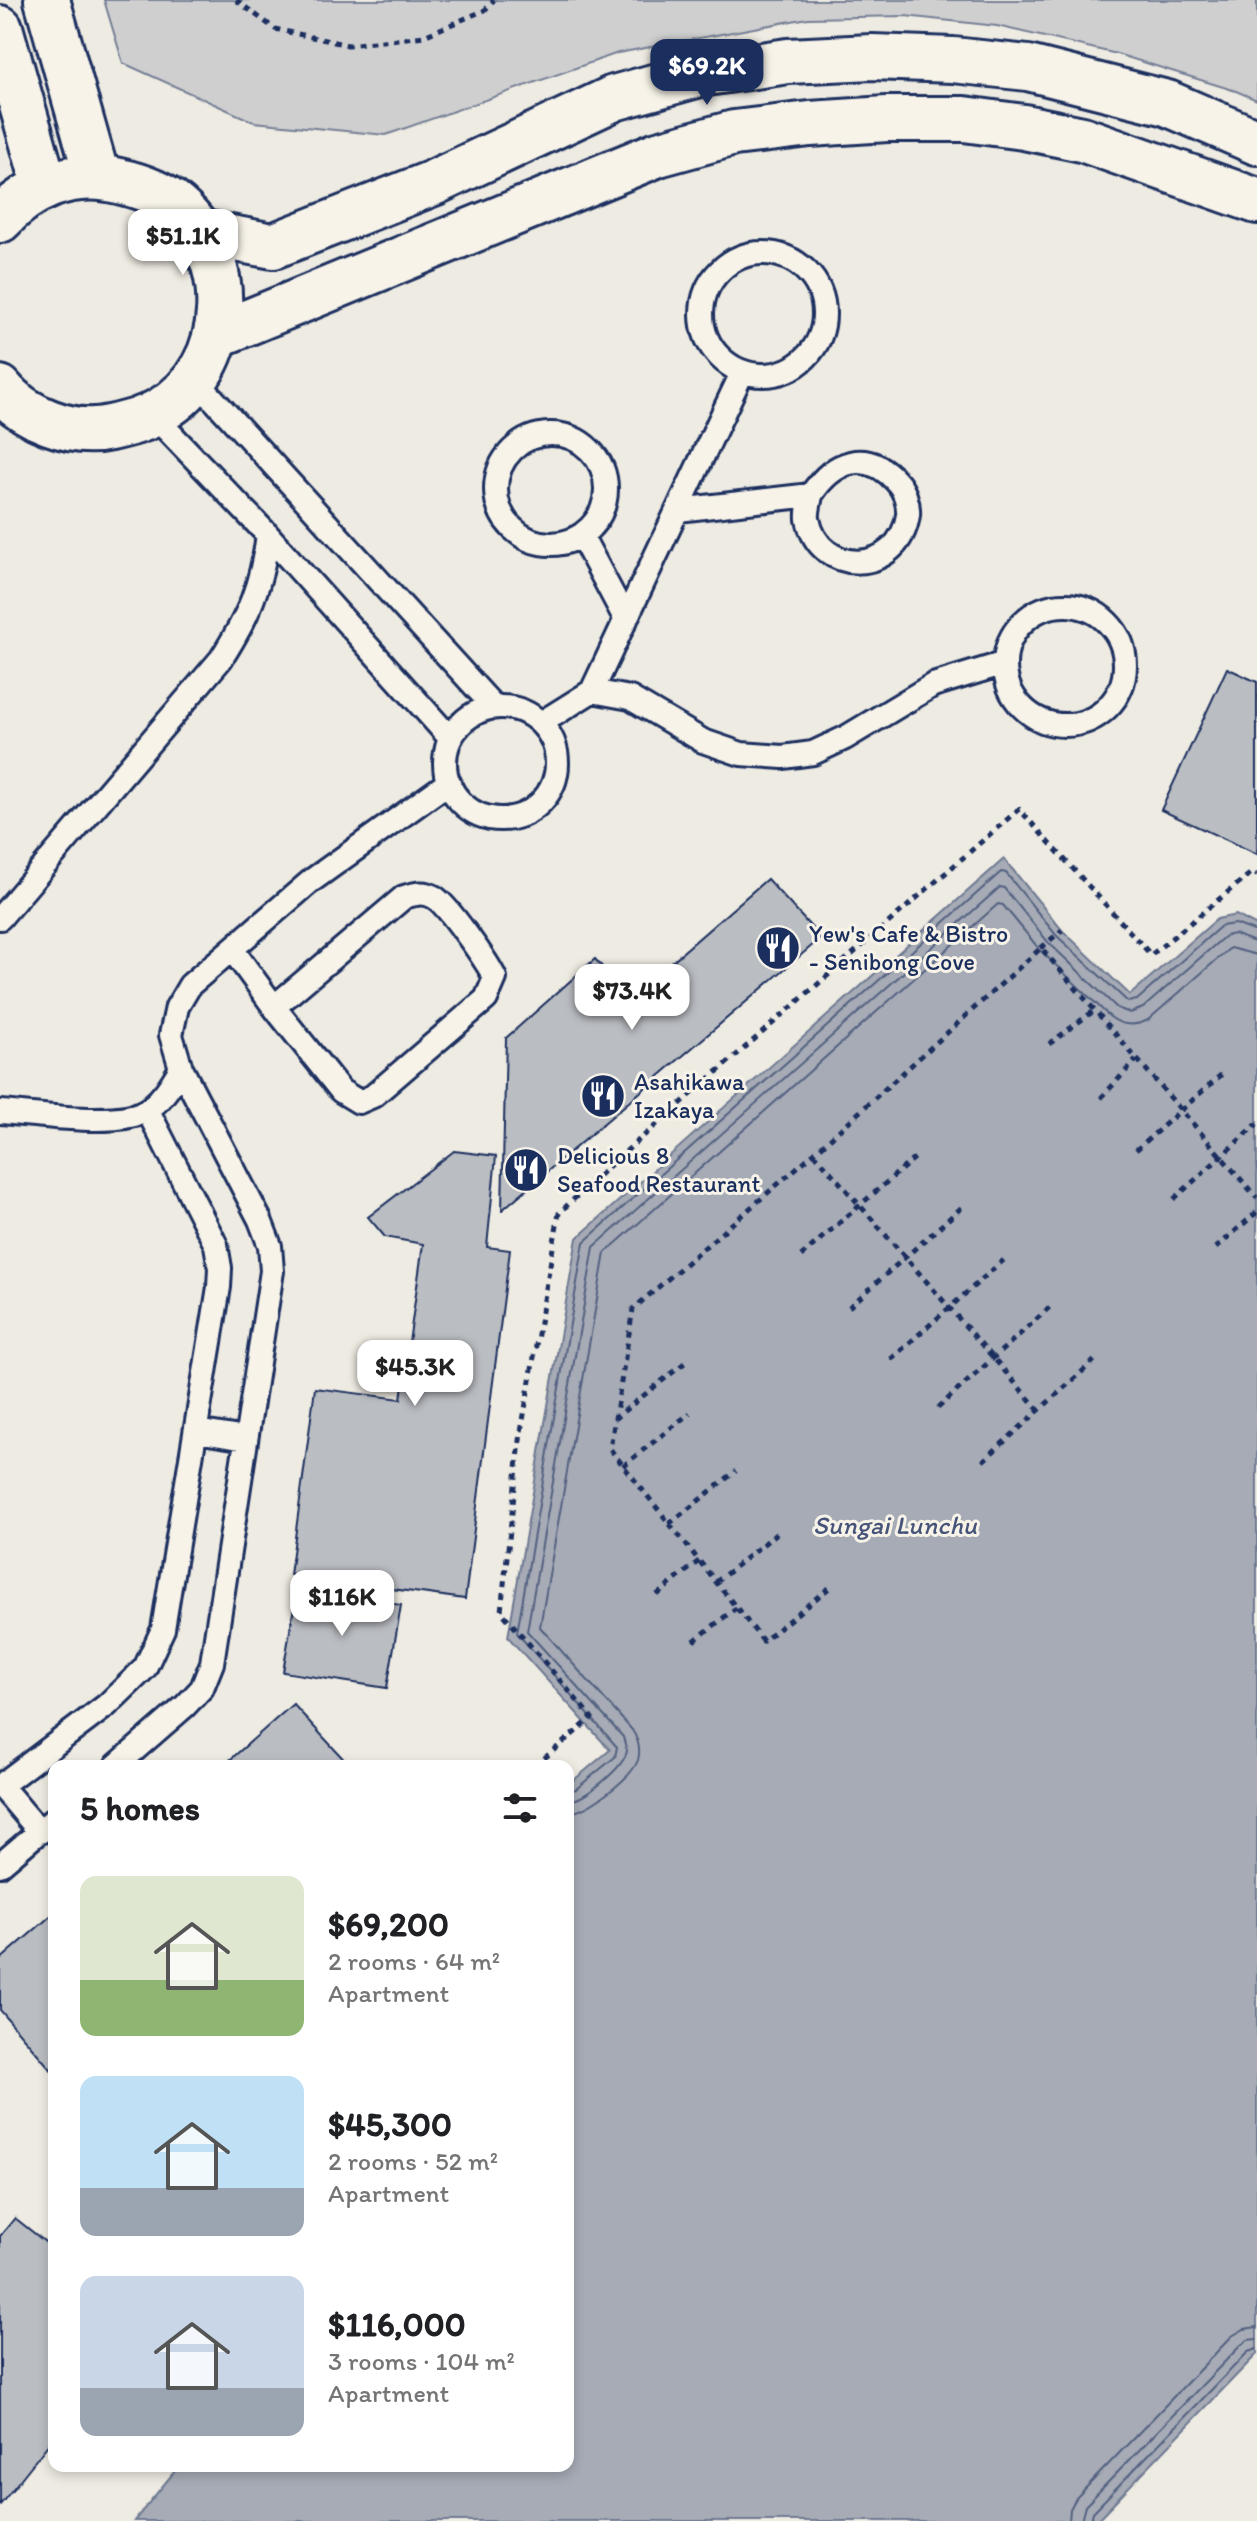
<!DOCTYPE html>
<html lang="en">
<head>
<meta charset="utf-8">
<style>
	:root { --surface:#fff; --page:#f2f2f2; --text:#202124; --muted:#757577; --accent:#1b2f5e }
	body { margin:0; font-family:Itim,sans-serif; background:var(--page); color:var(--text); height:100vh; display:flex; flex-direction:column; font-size:30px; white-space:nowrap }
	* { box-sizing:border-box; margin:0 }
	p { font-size:26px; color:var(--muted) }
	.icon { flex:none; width:44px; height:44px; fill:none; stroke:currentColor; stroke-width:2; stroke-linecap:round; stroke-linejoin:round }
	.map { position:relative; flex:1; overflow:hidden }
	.sheet { position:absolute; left:48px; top:1760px; width:526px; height:712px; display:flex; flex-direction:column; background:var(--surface); border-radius:16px; box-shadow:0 4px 12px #0003 }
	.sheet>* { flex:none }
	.price { position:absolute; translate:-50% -68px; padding:0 18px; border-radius:16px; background:#fff; color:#222; font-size:26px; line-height:52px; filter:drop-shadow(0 2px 4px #0008) }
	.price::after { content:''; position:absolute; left:50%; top:48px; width:24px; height:18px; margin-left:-12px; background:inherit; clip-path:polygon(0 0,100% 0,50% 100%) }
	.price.current { background:var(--accent); color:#fff }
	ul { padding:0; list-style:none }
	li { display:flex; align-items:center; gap:24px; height:200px; padding:0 32px }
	li span { display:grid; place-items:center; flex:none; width:224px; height:160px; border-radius:16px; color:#555 }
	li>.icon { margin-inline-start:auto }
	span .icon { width:96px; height:96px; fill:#fffc; stroke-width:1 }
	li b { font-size:34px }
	h2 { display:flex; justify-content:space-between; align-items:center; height:96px; padding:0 32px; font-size:34px }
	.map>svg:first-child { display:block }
	.green { fill:#cfcfcf; stroke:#757f96; stroke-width:2 }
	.water { fill:#a6abb5; stroke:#6e7992; stroke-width:2 }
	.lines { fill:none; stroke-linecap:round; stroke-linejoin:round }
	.shore { stroke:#536181; stroke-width:2 }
	.building { fill:#babdc2; stroke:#1b2f5e; stroke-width:2 }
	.service-casing { stroke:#1b2f5e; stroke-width:28 }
	.minor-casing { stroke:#1b2f5e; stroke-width:50 }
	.path { stroke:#1b2f5e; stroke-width:5; stroke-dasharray:6 6; stroke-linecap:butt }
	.service { stroke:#f7f3e8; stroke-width:22 }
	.minor { stroke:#f7f3e8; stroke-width:44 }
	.labels { text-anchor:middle; stroke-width:6; stroke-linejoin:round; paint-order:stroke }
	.poi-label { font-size:24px; fill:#1b2f5e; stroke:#f7f3e8; text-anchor:start }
	.water-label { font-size:26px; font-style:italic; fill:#455478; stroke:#f7f3e8 }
</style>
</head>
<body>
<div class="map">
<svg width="1257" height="2521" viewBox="0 0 1257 2521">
	<rect width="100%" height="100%" fill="#eeebe2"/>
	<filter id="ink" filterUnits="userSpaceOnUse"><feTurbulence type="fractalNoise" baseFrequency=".0125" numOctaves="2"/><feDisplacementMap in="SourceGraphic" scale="16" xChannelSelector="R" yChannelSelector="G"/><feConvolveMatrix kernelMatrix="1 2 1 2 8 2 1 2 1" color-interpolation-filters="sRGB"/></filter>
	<g filter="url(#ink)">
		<path class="green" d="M104 0H1257V100L1236 91 1117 54 997 26 905 16 808 18 618 53 386 135 254 122 123 63Z"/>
		<path class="water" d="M1004 859 1062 930 1130 995 1217 919 1236 915 1257 926V2354L1096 2521H134L179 2466H568V1785L610 1750 508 1637 577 1238Z"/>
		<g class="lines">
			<path class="shore" d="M568 1791 576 1789 615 1757 617 1747 517 1633 584 1242 1001 872 1006 873 1056 935 1128 1002 1137 1000 1221 926 1235 924 1257 932
				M568 1801C585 1800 624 1767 627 1751L623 1737 527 1631 594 1247 1000 887 1004 888 1048 942 1117 1008 1130 1013 1143 1008 1225 936 1234 934 1257 943
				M568 1813C587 1812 631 1779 638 1760 641 1749 638 1739 632 1730L540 1627 605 1253 998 904 1003 905 1040 950 1110 1017C1122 1026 1134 1027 1148 1020L1230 948 1257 955
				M1069 2521 1070 2509 1076 2498 1232 2336 1244 2329 1257 2327
				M1081 2521 1085 2506 1241 2345 1248 2340 1257 2339
				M1091 2521 1093 2512 1248 2352 1257 2349"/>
		</g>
		<path class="building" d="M1227 668 1257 682V854L1161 810Z
			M767 879 821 938 502 1210 506 1038 595 959 630 998Z
			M454 1151 496 1156 487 1247 510 1250 465 1599 290 1575 315 1388 401 1399 423 1244 385 1237 368 1217Z
			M297 1589 401 1605 387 1688 283 1672Z
			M293 1704 350 1766H223Z
			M54 1913V2073L0 2010V1960Z
			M15 2218 54 2249V2437L0 2505V2236Z"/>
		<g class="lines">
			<g class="service-casing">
				<path id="service" d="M702 314a61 61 0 1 1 122 0a61 61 0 1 1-122 0Z
					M195 379 494 707
					M152 414 268 535 450 738
					M496 489a55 55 0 1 1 110 0a55 55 0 1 1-110 0Z
					M678 510 811 495C833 461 866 448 896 481 904 489 909 503 908 515 899 576 819 577 808 519 807 511 810 502 811 495
					M581 535 626 620
					M1005 665a60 60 0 1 1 120 0a60 60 0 1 1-120 0Z
					M592 691 742 373
					M445 763a56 56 0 1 1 112 0a56 56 0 1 1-112 0Z
					M541 723 592 691 630 698 703 741 741 754 783 757 813 753 845 738 933 685 1005 663
					M0 918 221 659C249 615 261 587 268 535
					M232 949 274 1007 341 1091 359 1102 373 1096 486 999 495 978C488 963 447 904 434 897 423 891 415 894 404 897L274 1007
					M0 1112C34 1114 124 1129 150 1108 164 1097 172 1083 181 1068
					M196 1431 246 1439
					M116 1766 185 1706 202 1688 212 1663 272 1271 270 1246 260 1220 181 1068 171 1035 177 1007 190 985 311 881 449 782
					M0 1786 107 1705 145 1668 163 1629 219 1287 220 1268 216 1245 148 1111
					M1 1786 40 1832
					M0 1865 54 1819"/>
			</g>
			<g class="minor-casing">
				<path id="minor" d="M47 0 97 177
					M0 28 45 186
					M0 220C28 189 67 172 109 179 131 183 152 189 171 202 239 253 235 367 161 410 145 420 128 424 110 428 72 437 23 417 0 388
					M199 232 273 246 433 183 614 98 700 74 788 61 872 57 953 60 1028 68 1167 103 1257 142
					M217 335 658 154 734 133 810 124 887 119H964L1024 127 1082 139 1257 201"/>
			</g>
			<path class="path" d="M236 0 275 29 348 45 424 36 485 10 494 0
				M1041 948 1062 930
				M1049 1044 1095 1010
				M1101 1098 1136 1060
				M1136 1150 1222 1074
				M814 1153 1038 1409
				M1174 1199 1257 1124
				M1216 1248 1257 1212
				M801 1256 917 1156
				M849 1307 962 1207
				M891 1359 1006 1258
				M938 1408 1051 1306
				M614 1419 687 1361
				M983 1461 1096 1359
				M623 1466 690 1413
				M669 1524 736 1471
				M716 1582 781 1530
				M829 1588 763 1641 610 1449 633 1309 814 1153 1041 948 1257 1198
				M657 1595 699 1561
				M694 1641 736 1608
				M535 1766 592 1718 501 1611 521 1432 559 1213 609 1166 1019 809 1151 955 1251 873 1257 875"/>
			<use href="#service" class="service"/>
			<use href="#minor" class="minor"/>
		</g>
	</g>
	<defs>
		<g id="restaurant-disc" transform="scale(2.3)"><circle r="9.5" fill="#1b2f5e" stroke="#f7f3e8"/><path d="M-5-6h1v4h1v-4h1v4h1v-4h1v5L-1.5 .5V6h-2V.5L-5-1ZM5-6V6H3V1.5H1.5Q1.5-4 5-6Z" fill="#fff"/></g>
	</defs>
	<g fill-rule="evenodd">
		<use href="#restaurant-disc" x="778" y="948"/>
		<use href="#restaurant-disc" x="603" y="1096"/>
		<use href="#restaurant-disc" x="526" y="1170"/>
	</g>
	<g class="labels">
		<g class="poi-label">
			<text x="809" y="942">Yew's Cafe &amp; Bistro<tspan x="809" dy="28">- Senibong Cove</tspan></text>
			<text x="634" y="1090">Asahikawa<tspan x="634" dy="28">Izakaya</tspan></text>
			<text x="557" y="1164">Delicious 8<tspan x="557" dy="28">Seafood Restaurant</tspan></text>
		</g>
		<g class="water-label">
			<text x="895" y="1534">Sungai Lunchu</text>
		</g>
	</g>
</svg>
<b class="price current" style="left:707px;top:107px">$69.2K</b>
<b class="price" style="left:183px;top:277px">$51.1K</b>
<b class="price" style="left:632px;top:1032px">$73.4K</b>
<b class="price" style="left:415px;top:1408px">$45.3K</b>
<b class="price" style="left:342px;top:1638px">$116K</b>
<section class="sheet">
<h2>5 homes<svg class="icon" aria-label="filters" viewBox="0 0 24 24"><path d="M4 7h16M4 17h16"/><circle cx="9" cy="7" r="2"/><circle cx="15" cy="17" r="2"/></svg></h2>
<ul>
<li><span style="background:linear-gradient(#dfe7d0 65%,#8fb573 0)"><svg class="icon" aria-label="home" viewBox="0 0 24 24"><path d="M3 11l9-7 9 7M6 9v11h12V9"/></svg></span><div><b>$69,200</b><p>2 rooms · 64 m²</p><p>Apartment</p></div></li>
<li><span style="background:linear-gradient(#bfe0f5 70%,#9aa5b1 0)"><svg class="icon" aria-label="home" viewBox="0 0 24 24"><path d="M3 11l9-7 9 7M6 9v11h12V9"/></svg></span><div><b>$45,300</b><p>2 rooms · 52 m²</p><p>Apartment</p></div></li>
<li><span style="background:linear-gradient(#c9d6e8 70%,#9aa5b1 0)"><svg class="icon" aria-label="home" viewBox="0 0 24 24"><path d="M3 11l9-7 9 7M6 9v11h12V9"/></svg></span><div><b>$116,000</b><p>3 rooms · 104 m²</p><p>Apartment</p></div></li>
</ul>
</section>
</div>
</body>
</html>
